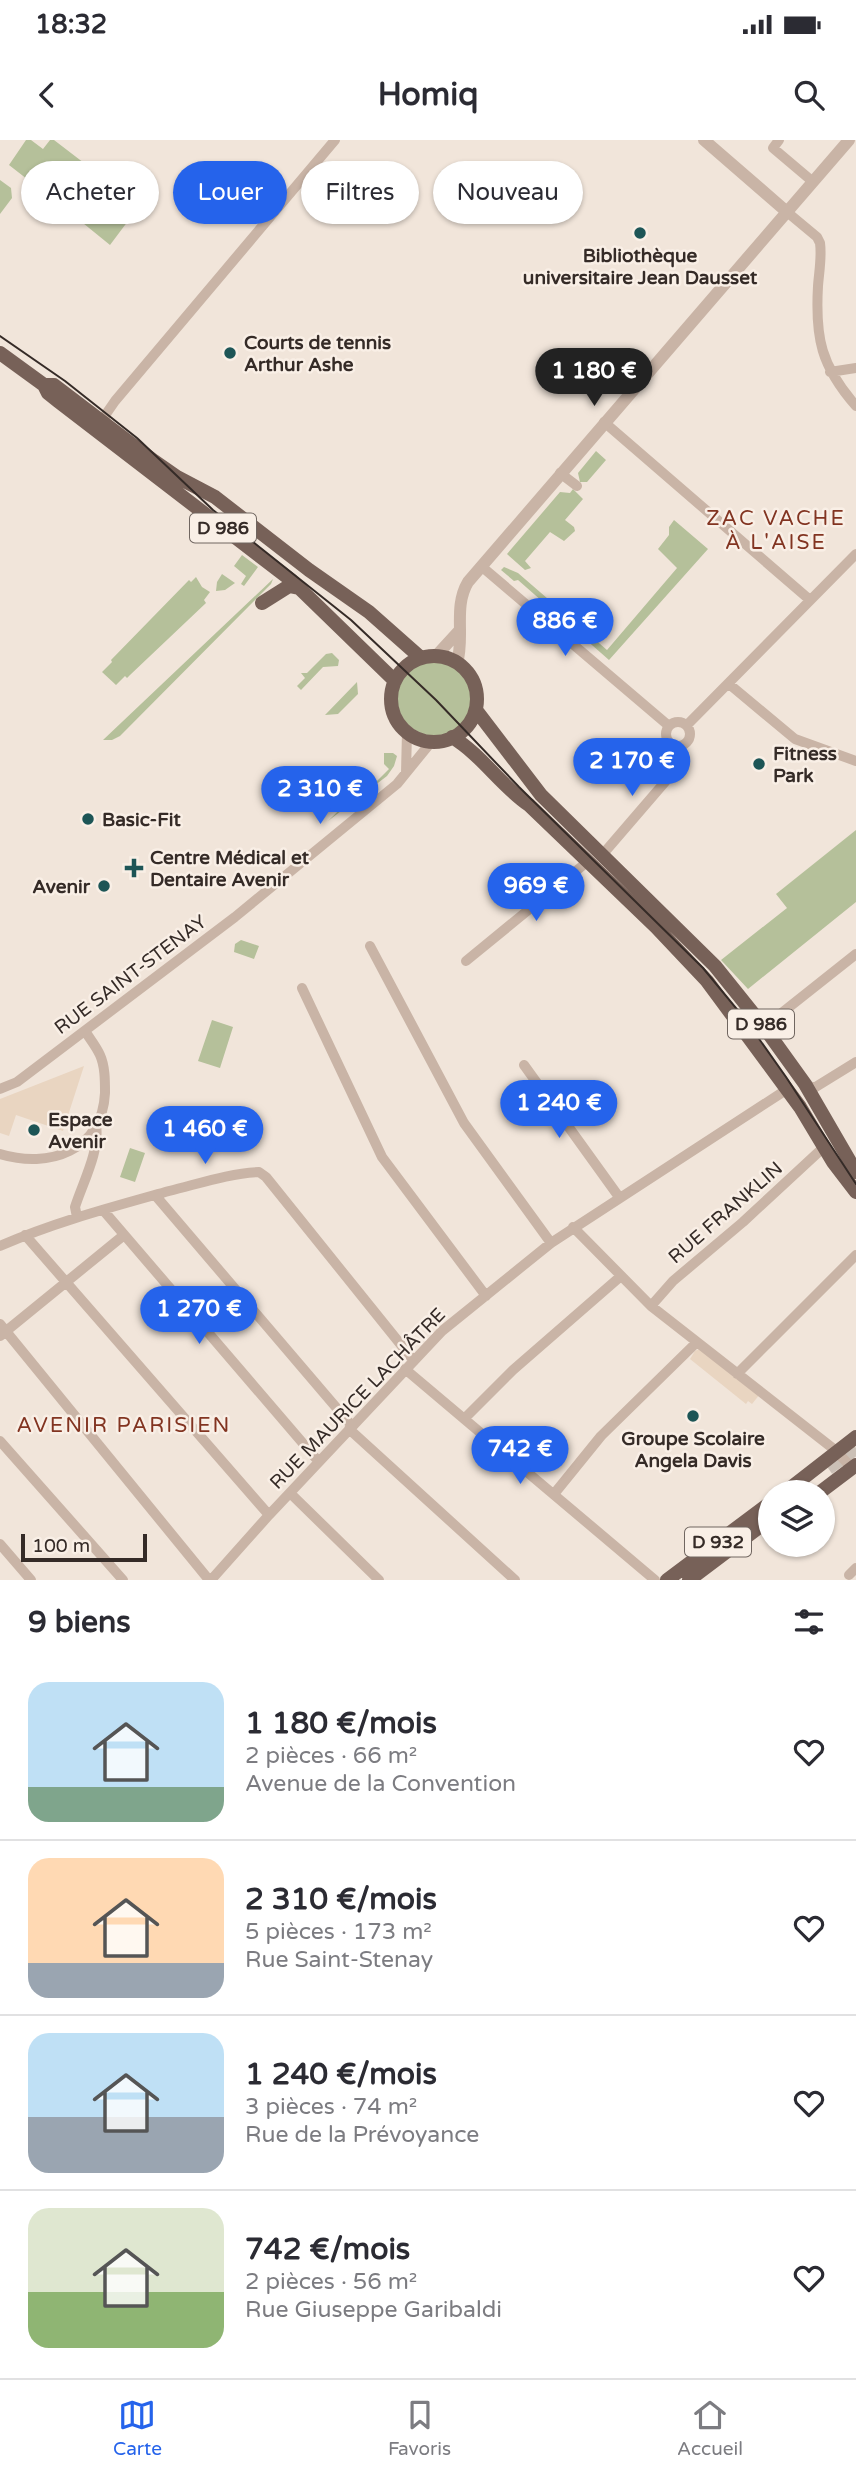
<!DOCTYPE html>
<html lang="fr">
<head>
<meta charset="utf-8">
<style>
	:root { --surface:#fff; --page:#f2f2f3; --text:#2b2b33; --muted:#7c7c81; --line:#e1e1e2; --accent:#2563eb }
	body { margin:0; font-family:"Varela Round",sans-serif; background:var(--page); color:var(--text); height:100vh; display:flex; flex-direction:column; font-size:26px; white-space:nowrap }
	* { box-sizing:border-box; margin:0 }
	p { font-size:23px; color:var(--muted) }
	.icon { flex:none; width:38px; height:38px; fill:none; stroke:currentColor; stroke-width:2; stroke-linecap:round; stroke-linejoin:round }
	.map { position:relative; height:1440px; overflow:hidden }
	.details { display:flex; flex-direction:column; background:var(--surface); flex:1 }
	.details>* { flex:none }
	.banner { position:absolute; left:21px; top:21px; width:816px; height:63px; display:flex; gap:14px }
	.fabs { position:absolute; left:758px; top:1340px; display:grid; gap:14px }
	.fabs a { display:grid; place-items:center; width:77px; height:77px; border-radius:50%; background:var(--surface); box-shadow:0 2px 5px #0004; font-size:35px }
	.scale { position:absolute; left:21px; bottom:18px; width:126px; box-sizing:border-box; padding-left:7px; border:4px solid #352b27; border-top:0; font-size:19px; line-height:24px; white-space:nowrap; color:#352b27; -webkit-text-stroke:5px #f9efe6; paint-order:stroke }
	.price { position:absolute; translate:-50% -60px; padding:0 16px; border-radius:24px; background:var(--accent); color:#fff; font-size:23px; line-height:46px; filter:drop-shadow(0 2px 4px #0008) }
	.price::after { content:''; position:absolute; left:50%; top:42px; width:21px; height:16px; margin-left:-10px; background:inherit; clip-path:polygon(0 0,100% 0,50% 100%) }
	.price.selected { background:#222; color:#fff }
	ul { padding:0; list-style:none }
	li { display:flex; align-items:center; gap:21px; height:175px; padding:0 28px }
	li+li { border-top:2px solid var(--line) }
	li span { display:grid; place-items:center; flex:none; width:196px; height:140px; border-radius:21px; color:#555 }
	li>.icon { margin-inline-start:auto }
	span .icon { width:84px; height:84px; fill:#fffc; stroke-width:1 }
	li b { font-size:30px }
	h2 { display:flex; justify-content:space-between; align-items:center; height:84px; padding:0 28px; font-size:30px }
	.chip { padding:0 24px; border-radius:32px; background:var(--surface); box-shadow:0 2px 5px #0004; font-size:24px; line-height:63px }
	.chip.selected { background:var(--accent); color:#fff }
	.status { display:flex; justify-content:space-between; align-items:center; height:49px; padding:0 35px; background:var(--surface); direction:ltr }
	.status svg { height:19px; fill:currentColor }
	header { display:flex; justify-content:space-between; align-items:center; height:91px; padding:0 28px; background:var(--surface); font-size:32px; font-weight:700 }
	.dock { display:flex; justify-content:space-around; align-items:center; height:98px; border-top:2px solid var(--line); background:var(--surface); font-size:19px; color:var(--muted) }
	.dock a { display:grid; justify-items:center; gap:4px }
	.dock .selected { color:var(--accent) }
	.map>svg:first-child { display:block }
	.green { fill:#b5c09a }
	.plaza { fill:#e9d5c1 }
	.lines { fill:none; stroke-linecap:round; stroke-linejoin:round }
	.primary-tunnel { stroke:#cbc0b6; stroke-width:14; stroke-dasharray:14 7; stroke-linecap:butt }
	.minor { stroke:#c9b4a6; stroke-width:10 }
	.tertiary { stroke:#c9b4a6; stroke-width:12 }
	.primary { stroke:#776158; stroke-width:14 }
	.tram { stroke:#352b27; stroke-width:2 }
	.poi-dot { fill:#1d5556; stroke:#f9efe6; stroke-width:2.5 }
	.labels { text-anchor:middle; stroke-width:5; stroke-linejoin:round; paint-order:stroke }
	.shield { fill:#f9efe6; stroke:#706660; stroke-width:2 }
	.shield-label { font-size:18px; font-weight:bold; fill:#352b27 }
	.poi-label { font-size:19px; font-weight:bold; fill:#352b27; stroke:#f9efe6; text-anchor:start }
	.street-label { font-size:19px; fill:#352b27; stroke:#f9efe6 }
	.neighbourhood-label { font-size:21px; letter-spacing:2px; fill:#823421; stroke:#f9efe6 }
</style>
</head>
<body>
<div class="status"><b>18:32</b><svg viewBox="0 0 49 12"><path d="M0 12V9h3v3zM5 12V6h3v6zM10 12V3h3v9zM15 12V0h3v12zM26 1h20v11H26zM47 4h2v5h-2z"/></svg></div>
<header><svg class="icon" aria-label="back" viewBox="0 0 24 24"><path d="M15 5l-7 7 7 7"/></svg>Homiq<svg class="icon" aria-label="search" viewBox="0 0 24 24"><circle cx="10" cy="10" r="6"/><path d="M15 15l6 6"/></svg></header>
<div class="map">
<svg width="856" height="1440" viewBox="0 0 856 1440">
	<rect width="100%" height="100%" fill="#f1e5da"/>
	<path class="green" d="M26 0H31L43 9 50 0H54L84 23 76 34 88 44 68 71 9 25Z
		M0 40 11 48 12 58 0 74Z
		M100 51H107L134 73 110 105 78 79Z
		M596 311 606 320 587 342H580L578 333Z
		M573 349 583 359 565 380 574 387 575 391 564 401 550 392 525 421 531 428 525 430 507 414 560 352 570 353Z
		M674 380 708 409 609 520 518 440 514 441 501 430 504 427 518 433 607 510 677 428 658 409 669 395V387Z
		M242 415 258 427 244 446 241 444 246 436 234 426Z
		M222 434 235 443 225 450 216 451 217 442Z
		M196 437 202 447 210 452 204 460 206 463 130 535 127 538 125 536 116 545 102 532 112 522 111 520 189 440 191 442Z
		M273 439 271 444 120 596 112 600H103Z
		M332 513 339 520 338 526 323 527 301 550 297 546 305 538 301 533H307L326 514Z
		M397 558a38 38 0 1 1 76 0a38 38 0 1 1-76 0Z
		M357 542 358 554 338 574 325 575Z
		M384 613H393L397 616 394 626 387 636 328 681 366 644 371 647 389 629 384 624Z
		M856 690V762L748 849 721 820 787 768 776 754Z
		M241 800 259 806 254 819 234 812 235 804Z
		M212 880 233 887 220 928 198 921Z
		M130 1008 145 1013 135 1042 120 1037Z"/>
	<path class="plaza" d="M84 926 63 991 16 975 9 996 0 993V959Z
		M699 1209 760 1254 752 1264 748 1261 746 1264 690 1219 695 1211Z"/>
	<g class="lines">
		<path class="primary-tunnel" d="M828 1328 856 1308"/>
		<path class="minor" d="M779 0 773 8 812 41
			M787 72 817 97 820 103C822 117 819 132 818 146 815 198 821 226 856 266
			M830 232 856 228
			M604 282 810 460
			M104 283 106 274 115 261 335 0
			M560 333 577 346
			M481 426 669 586
			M729 544 795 599 856 621
			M666 594a12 12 0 1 1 24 0a12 12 0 1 1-24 0Z
			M687 585 856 414
			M406 633 407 592
			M603 714 677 628 681 617 679 606
			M370 806 464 983 551 1103
			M466 821 587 722
			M302 848 382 1017 486 1156
			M764 887 856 814
			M524 925 619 1057
			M805 944 814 948 856 922
			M0 949 17 942 235 777 397 644 432 601
			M0 1014C49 1029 102 1011 105 953 105 940 105 926 100 915 96 906 90 899 85 891
			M155 1055 352 1286
			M103 1070 319 1322
			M77 1077 75 1067C83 1042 100 1011 96 985
			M573 1087 651 1166 835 1310 852 1328
			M25 1095 269 1375
			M0 1106C55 1082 112 1067 169 1051 198 1044 230 1033 259 1032L266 1037 414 1221
			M651 1166 673 1141 743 1082 824 1007
			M0 1184 209 1440
			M0 1196 124 1095
			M405 1229 655 1440
			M737 1234 856 1115
			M464 1279 513 1230 621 1136
			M349 1289 515 1440
			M0 1301 123 1440
			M290 1353 379 1440
			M554 1354 601 1296 697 1202
			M0 1404 31 1440
			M849 1435 856 1428
			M211 1440 269 1375 442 1191 551 1103 786 950"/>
		<path class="tertiary" d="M704 0 787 72
			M436 516 458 492
			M457 523C465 497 453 467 468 442L849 0"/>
		<path class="primary" d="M0 213 44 245 48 253 58 261 291 440 395 541
			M44 245H54L154 321 177 337 215 357 309 430 369 472 421 518
			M262 463 289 446 299 448
			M391 559a43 43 0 1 1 86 0a43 43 0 1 1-86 0Z
			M476 570 541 655 715 826 764 887 805 944 856 1032
			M452 597C482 615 501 646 529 665L656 787 707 841 800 967 833 1022 856 1052
			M784 1353 856 1297
			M819 1353 856 1325
			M667 1440 770 1363
			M689 1440 770 1379"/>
		<path class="tram" d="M0 196 65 241 137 298 213 370 351 480 436 560 519 647 703 828 745 879 786 937 856 1044"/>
	</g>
	<g class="poi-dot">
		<circle cx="640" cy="93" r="7"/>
		<circle cx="230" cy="213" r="7"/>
		<circle cx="759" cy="624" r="7"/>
		<circle cx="88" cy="679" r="7"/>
		<path d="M130.5 717.5h7v7h7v7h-7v7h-7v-7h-7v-7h7z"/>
		<circle cx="104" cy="746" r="7"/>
		<circle cx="34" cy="990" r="7"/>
		<circle cx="693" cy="1276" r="7"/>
	</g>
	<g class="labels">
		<g class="shield">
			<rect x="190" y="373.5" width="66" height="29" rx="5"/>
			<rect x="728" y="869.5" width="66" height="29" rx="5"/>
			<rect x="685" y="1387.5" width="66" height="29" rx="5"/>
		</g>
		<g class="shield-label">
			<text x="223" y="394">D 986</text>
			<text x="761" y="890">D 986</text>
			<text x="718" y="1408">D 932</text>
		</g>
		<g class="poi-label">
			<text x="640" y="122" text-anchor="middle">Bibliothèque<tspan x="640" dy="22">universitaire Jean Dausset</tspan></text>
			<text x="244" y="209">Courts de tennis<tspan x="244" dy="22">Arthur Ashe</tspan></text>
			<text x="773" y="620">Fitness<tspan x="773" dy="22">Park</tspan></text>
			<text x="102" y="686">Basic-Fit</text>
			<text x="150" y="724">Centre Médical et<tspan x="150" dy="22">Dentaire Avenir</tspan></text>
			<text x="90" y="753" text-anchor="end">Avenir</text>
			<text x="48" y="986">Espace<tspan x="48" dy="22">Avenir</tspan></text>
			<text x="693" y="1305" text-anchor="middle">Groupe Scolaire<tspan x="693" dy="22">Angela Davis</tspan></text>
		</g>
		<g class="street-label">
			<text transform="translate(130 834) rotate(-37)" y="7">RUE SAINT-STENAY</text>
			<text transform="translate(725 1072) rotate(-41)" y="7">RUE FRANKLIN</text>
			<text transform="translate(357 1258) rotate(-46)" y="7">RUE MAURICE LACHÂTRE</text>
		</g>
		<g class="neighbourhood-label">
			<text x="776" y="385">ZAC VACHE<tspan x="776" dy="24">À L'AISE</tspan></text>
			<text x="124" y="1292">AVENIR PARISIEN</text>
		</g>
	</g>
</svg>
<div class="fabs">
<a><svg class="icon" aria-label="layers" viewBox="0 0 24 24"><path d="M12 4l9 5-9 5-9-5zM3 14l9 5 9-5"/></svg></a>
</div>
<div class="scale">100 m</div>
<b class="price selected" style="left:594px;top:268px">1 180 €</b>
<b class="price" style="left:565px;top:518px">886 €</b>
<b class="price" style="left:632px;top:658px">2 170 €</b>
<b class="price" style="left:320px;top:686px">2 310 €</b>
<b class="price" style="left:536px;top:783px">969 €</b>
<b class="price" style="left:559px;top:1000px">1 240 €</b>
<b class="price" style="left:205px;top:1026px">1 460 €</b>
<b class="price" style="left:199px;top:1206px">1 270 €</b>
<b class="price" style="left:520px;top:1346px">742 €</b>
<div class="banner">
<a class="chip">Acheter</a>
<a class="chip selected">Louer</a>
<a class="chip">Filtres</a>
<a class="chip">Nouveau</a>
</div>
</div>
<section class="details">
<h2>9 biens<svg class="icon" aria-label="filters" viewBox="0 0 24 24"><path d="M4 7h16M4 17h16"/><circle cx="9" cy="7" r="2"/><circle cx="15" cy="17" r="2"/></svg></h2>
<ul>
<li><span style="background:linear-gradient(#bfe0f5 75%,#7fa58c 0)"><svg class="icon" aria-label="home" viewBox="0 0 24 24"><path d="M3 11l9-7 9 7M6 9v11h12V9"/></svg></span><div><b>1 180 €/mois</b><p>2 pièces · 66 m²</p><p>Avenue de la Convention</p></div><svg class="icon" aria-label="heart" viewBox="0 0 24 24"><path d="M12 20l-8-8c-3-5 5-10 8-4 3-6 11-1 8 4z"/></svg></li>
<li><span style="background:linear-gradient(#ffd9b3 75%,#9aa5b1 0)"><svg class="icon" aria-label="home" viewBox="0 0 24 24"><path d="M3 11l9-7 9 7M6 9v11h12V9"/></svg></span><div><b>2 310 €/mois</b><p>5 pièces · 173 m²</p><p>Rue Saint-Stenay</p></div><svg class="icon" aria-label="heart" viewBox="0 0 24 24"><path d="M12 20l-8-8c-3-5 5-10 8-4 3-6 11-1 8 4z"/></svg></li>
<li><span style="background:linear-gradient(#bfe0f5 60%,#9aa5b1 0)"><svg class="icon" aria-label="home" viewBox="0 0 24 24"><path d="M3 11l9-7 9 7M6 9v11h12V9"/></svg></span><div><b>1 240 €/mois</b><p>3 pièces · 74 m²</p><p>Rue de la Prévoyance</p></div><svg class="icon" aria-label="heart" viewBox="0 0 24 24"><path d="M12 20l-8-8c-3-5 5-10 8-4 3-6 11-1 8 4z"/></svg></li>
<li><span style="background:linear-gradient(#dfe7d0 60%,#8fb573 0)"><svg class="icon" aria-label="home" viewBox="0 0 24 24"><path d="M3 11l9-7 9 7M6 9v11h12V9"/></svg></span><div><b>742 €/mois</b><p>2 pièces · 56 m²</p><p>Rue Giuseppe Garibaldi</p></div><svg class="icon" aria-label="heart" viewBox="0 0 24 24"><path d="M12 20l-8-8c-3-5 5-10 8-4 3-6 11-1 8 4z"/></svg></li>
</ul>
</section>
<nav class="dock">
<a class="selected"><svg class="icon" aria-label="map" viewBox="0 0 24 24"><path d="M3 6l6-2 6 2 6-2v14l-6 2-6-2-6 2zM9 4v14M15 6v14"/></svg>Carte</a>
<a><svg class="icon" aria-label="saved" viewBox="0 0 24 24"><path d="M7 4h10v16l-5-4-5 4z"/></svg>Favoris</a>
<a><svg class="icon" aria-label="home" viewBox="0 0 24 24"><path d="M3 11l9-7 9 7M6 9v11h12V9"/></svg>Accueil</a>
</nav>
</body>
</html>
